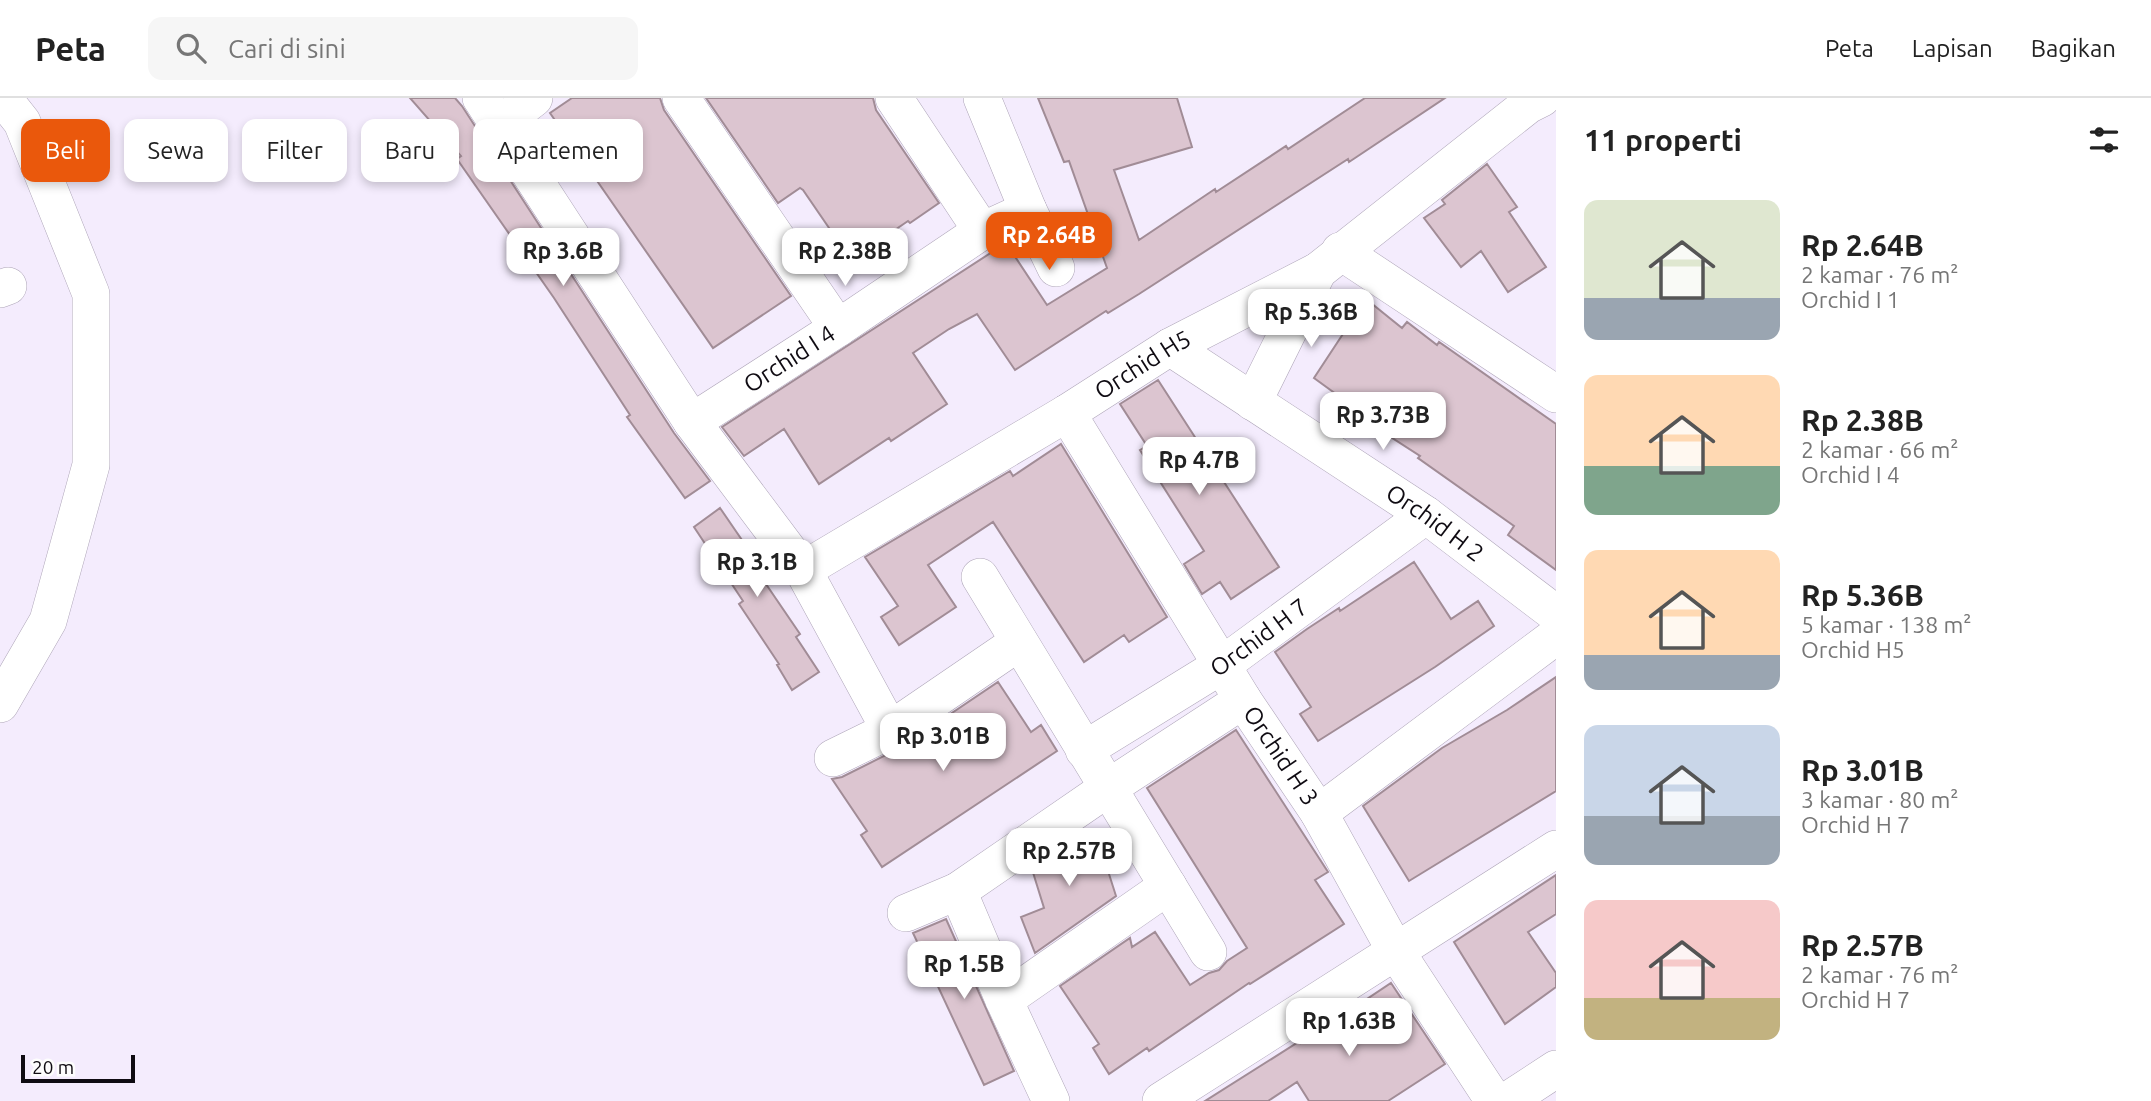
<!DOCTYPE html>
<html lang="id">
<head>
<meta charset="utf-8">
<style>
	:root { --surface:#fff; --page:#f6f6f6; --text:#222; --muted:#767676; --line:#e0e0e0; --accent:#ea580c }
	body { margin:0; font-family:Ubuntu,sans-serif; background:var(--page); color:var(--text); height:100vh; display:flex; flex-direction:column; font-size:26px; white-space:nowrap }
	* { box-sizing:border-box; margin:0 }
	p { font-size:23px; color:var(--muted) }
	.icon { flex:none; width:38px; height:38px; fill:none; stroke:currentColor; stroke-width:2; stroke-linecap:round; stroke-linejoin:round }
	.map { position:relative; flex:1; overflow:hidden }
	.details { display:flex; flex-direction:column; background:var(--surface); width:595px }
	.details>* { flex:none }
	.hud { position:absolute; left:21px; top:21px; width:665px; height:63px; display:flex; gap:14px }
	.scale { position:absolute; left:21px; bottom:18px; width:114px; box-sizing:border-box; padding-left:7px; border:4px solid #0f0b12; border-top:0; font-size:19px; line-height:24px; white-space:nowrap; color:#0f0b12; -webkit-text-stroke:5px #fdfdfd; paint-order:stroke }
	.price { position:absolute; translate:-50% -60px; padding:0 16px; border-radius:14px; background:#fff; color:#222; font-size:23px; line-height:46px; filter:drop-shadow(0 2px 4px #0008) }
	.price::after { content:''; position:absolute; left:50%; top:42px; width:21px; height:16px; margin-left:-10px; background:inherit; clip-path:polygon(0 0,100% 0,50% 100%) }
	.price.on { background:var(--accent); color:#fff }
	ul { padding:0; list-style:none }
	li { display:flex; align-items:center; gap:21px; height:175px; padding:0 28px }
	li span { display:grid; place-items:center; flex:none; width:196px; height:140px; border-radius:14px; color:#555 }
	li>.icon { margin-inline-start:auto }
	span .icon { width:84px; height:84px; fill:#fffc; stroke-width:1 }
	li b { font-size:30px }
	h2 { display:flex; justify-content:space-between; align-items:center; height:84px; padding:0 28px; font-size:30px }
	.pill { padding:0 24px; border-radius:14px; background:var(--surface); box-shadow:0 4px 10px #0003; font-size:24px; line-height:63px }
	.pill.on { background:var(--accent); color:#fff }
	header { display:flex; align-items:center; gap:42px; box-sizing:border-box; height:98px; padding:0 35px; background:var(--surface); border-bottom:2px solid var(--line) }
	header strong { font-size:33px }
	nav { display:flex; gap:38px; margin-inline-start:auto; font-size:24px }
	.search { width:490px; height:63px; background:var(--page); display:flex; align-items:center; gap:18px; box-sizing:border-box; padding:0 24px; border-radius:14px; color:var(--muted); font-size:26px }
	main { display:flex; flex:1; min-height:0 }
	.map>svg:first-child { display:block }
	.building { fill:#dcc5d0; stroke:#a18c96; stroke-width:2 }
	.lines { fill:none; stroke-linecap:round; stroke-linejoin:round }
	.street-casing { stroke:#aea5b8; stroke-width:38 }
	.street { stroke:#fff; stroke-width:37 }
	.labels { text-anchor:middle; stroke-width:6; stroke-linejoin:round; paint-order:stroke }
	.street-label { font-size:24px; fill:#0f0b12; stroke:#fdfdfd }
</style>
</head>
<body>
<header>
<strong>Peta</strong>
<div class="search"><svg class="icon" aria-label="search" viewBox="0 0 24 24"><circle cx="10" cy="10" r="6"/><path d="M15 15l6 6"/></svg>Cari di sini</div>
<nav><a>Peta</a><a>Lapisan</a><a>Bagikan</a></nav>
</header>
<main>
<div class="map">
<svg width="1556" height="1003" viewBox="0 0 1556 1003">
	<rect width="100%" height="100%" fill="#f4ecfd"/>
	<path class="building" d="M410 0H455L462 8 674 335 710 383 685 400 627 319 630 317 554 200 457 61 461 58Z
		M572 0H660L664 12 791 198 713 250 550 15Z
		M706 0H873L876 12 939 105 910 125 908 123 851 162 803 92 800 90 778 105Z
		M1038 0H1177L1192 49 1114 72 1139 142 1215 91 1216 94 1286 48 1288 51 1365 0H1445L1349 64 1348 61 1139 196 1108 215 1106 213 1015 272 977 216 949 231 913 255 947 306 891 343 889 340 819 386 784 331 744 358 722 329 1006 145 1047 207 1107 170 1069 63 1064 64Z
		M1487 66 1517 109 1509 114 1546 169 1508 194 1481 153 1461 169 1424 120 1445 106 1442 102Z
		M1366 201 1402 230 1407 224 1437 247 1439 244 1556 326V472L1508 437 1514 428 1418 360 1420 358 1383 334 1384 331 1314 280Z
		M1158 282 1279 469 1231 501 1220 484 1202 496 1184 466 1204 453 1140 352 1147 348 1120 306Z
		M1061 346 1167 519 1129 544 1124 537 1084 564 993 424 928 467 956 509 899 547 881 519 898 508 865 459 1010 373 1013 378Z
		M720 410 755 461 751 464 800 536 796 539 819 574 792 592 777 567 779 566 739 506 743 503 694 429Z
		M1414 464 1451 521 1478 503 1494 528 1435 569 1318 643 1300 616 1311 609 1275 554 1307 531 1339 510 1340 513Z
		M1556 579V693L1409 783 1363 708 1442 650 1507 612Z
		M998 584 1031 634 1041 627 1057 653 882 769 861 737 867 733 832 681 842 679 900 650Z
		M1236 632 1328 774 1315 782 1344 826 1250 886 1249 885 1149 953 1147 950 1109 976 1093 950 1099 946 1060 888 1130 840 1132 849 1155 834 1190 887 1209 875 1219 872 1227 863 1247 850 1147 690Z
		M1095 732 1116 798 1035 855 1021 819 1044 810 1031 768 1077 737Z
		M1556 777V816L1528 834 1556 875V889L1505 926 1454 844Z
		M946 821 1014 973 984 987 913 835Z
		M1391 885 1445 966 1388 1003H1309L1297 984 1268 1003H1205L1300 943 1301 945Z"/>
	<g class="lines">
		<g class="street-casing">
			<g id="street">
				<path d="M481 0 692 324 803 472 890 632"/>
				<path d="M681 0 838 230"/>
				<path d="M894 0 982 133"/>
				<path d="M982 0 1028 112 1056 170"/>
				<path d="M499 27 534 0"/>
				<path d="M1340 153 1556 296"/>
				<path d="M0 191 8 188"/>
				<path id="s1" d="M1170 249 1426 417 1556 516"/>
				<path d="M1253 304 1318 173"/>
				<path id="s2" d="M1067 315 1243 602 1319 715 1395 852 1494 1003"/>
				<path id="s3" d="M692 324 838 230 982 133 1028 112"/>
				<path id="s4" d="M803 472 1067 315 1170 249 1318 173 1528 7 1542 0"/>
				<path d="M980 479 1208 854"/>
				<path d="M0 606 48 523 91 367V196L22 24 3 0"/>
				<path id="s5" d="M1084 652 1222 567 1426 417"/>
				<path d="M833 660 890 632 1019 544"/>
				<path d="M1319 715 1556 538"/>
				<path d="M958 793 1004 902 1051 1003"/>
				<path d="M906 815 958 793 1108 690 1243 602"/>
				<path d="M1004 902 1168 788"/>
				<path d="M1161 1003 1556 751"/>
				<path d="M1507 1003 1556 971"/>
			</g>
		</g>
		<use href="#street" class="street"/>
	</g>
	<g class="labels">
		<g class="street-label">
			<text dy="8" stroke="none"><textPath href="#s3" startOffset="116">Orchid I 4</textPath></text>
			<text dy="8" stroke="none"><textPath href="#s4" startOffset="397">Orchid H5</textPath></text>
			<text dy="8" stroke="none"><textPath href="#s1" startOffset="318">Orchid H 2</textPath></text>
			<text dy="8" stroke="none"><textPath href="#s5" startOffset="208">Orchid H 7</textPath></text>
			<text dy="8" stroke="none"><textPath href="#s2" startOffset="404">Orchid H 3</textPath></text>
		</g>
	</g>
</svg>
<div class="scale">20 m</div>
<b class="price on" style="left:1049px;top:174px">Rp 2.64B</b>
<b class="price" style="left:563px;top:190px">Rp 3.6B</b>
<b class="price" style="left:845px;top:190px">Rp 2.38B</b>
<b class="price" style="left:1311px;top:251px">Rp 5.36B</b>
<b class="price" style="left:1383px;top:354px">Rp 3.73B</b>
<b class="price" style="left:1199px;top:399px">Rp 4.7B</b>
<b class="price" style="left:757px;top:501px">Rp 3.1B</b>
<b class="price" style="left:943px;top:675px">Rp 3.01B</b>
<b class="price" style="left:1069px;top:790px">Rp 2.57B</b>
<b class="price" style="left:964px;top:903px">Rp 1.5B</b>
<b class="price" style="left:1349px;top:960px">Rp 1.63B</b>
<div class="hud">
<a class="pill on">Beli</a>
<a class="pill">Sewa</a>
<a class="pill">Filter</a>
<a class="pill">Baru</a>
<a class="pill">Apartemen</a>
</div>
</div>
<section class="details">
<h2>11 properti<svg class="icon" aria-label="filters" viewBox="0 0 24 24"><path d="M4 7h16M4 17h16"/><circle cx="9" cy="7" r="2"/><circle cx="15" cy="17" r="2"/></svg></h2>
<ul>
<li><span style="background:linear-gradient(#dfe7d0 70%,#9aa5b1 0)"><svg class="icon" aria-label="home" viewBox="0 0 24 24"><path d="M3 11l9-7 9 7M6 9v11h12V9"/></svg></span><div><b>Rp 2.64B</b><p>2 kamar · 76 m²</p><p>Orchid I 1</p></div></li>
<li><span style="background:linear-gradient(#ffd9b3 65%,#7fa58c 0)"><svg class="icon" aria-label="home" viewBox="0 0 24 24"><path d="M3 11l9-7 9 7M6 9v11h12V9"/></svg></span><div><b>Rp 2.38B</b><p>2 kamar · 66 m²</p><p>Orchid I 4</p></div></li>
<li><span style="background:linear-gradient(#ffd9b3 75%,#9aa5b1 0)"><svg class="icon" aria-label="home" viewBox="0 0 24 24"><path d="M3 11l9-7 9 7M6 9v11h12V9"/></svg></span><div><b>Rp 5.36B</b><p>5 kamar · 138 m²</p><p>Orchid H5</p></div></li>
<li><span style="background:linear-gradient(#c9d6e8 65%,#9aa5b1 0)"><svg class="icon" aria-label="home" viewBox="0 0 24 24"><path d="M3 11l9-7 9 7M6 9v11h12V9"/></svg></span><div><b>Rp 3.01B</b><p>3 kamar · 80 m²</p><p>Orchid H 7</p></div></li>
<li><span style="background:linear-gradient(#f6c9c9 70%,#c2b280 0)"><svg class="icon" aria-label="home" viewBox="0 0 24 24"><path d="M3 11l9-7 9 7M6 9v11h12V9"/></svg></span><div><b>Rp 2.57B</b><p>2 kamar · 76 m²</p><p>Orchid H 7</p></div></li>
</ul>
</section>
</main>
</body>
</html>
